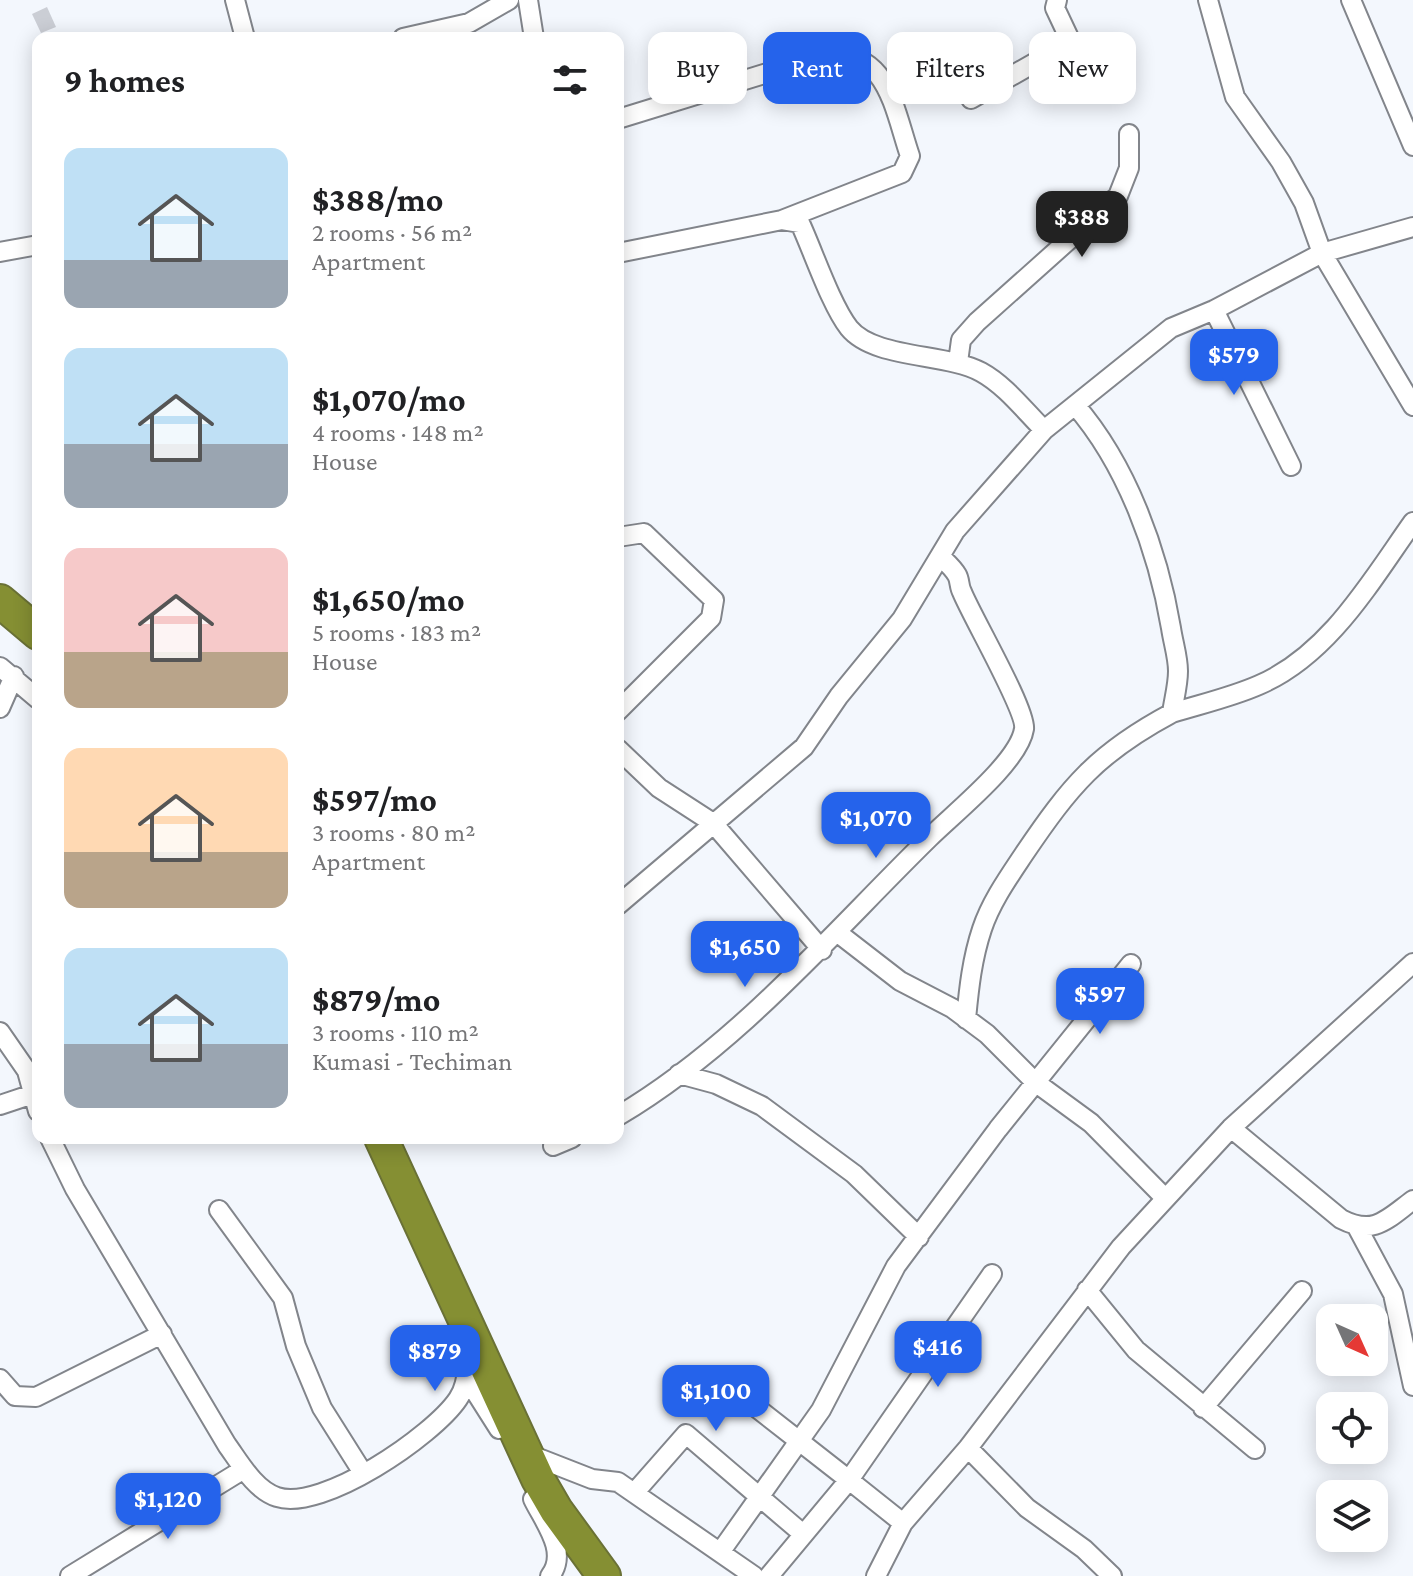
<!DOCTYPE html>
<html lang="en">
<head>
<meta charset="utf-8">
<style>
	:root { --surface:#fff; --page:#f2f2f2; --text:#202124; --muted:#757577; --accent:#2563eb }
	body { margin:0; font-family:"Crimson Pro",serif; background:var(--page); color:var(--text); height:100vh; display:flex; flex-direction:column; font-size:30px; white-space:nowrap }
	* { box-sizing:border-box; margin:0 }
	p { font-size:26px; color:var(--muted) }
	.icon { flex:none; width:44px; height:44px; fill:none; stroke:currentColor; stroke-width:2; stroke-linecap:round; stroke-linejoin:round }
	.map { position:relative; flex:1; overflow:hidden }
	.side { position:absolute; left:32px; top:32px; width:592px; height:1112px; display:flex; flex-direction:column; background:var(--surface); border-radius:16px; box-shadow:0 4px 20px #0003 }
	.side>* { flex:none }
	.hud { position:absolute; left:648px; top:32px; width:644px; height:72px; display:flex; gap:16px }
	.needle { width:52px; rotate:135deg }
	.controls { position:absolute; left:1316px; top:1304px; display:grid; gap:16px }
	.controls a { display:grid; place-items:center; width:72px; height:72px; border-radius:16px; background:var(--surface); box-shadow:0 4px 20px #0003; font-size:40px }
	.price { position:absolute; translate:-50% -68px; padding:0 18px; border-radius:16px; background:var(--accent); color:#fff; font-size:26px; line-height:52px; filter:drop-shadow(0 2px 4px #0008) }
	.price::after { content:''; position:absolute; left:50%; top:48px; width:24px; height:18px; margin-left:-12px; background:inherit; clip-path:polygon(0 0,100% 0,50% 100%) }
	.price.active { background:#222; color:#fff }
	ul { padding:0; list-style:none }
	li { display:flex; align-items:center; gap:24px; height:200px; padding:0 32px }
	li span { display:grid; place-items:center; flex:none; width:224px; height:160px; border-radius:16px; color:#555 }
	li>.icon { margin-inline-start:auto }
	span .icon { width:96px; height:96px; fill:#fffc; stroke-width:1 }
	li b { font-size:34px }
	h2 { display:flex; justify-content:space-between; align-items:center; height:96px; padding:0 32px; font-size:34px }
	.pill { padding:0 28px; border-radius:16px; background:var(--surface); box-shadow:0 4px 20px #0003; font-size:28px; line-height:72px }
	.pill.active { background:var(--accent); color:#fff }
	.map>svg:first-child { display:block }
	.building { fill:#cbced5 }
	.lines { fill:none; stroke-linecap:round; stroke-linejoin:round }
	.street-casing { stroke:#82858b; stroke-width:22 }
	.highway-casing { stroke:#6a7136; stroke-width:36 }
	.street { stroke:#fff; stroke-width:18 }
	.highway { stroke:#858f33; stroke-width:32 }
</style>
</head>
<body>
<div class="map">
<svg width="1413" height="1576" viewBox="0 0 1413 1576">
	<rect width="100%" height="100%" fill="#f3f7fd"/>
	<path class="building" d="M47 7 56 27 41 33 32 14Z"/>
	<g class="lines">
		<g class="street-casing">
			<path id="street" d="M235 0 245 38
				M528 0 534 38
				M1057 0 1055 8 1071 42 1104 91
				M1208 0 1235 97 1281 162 1304 203 1322 253 1413 406
				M1351 0 1413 146
				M403 38 469 23 509 0
				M971 99 1071 42
				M618 119 819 57C887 44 893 106 910 156L902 173 782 220
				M0 252 38 245
				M618 253 782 220 800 223C813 251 831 305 849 328 874 359 946 353 981 372 1005 385 1025 411 1044 430
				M1214 310 1291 466
				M958 362 961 340 977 322 1118 196 1129 168V134
				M618 537 644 533 714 600 711 618 618 711
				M0 667 38 699
				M0 708 14 676
				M1172 713C1201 704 1232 697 1259 685 1329 655 1371 581 1413 522
				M618 749 659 788 713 823 822 950
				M618 905 804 747 839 696 902 619 955 531 1044 430 1171 328 1214 310 1322 253 1413 227
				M838 933 900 981 952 1008 987 1034 1035 1082 1091 1123 1165 1198
				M966 1019C969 988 972 959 982 929 991 902 1008 878 1024 854 1070 786 1097 753 1172 713 1174 699 1178 685 1178 671 1178 657 1173 642 1171 628 1158 551 1127 465 1075 405
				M0 1032 27 1071 38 1111
				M679 1074 716 1084 762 1106 854 1174 919 1237
				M0 1105 33 1094
				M618 1116C738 1045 831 934 929 838 953 814 1019 762 1024 729 1027 711 971 615 962 592 959 587 960 580 957 575 953 568 946 562 941 557
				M1231 1128 1341 1219C1374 1236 1386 1220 1413 1200
				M50 1138 75 1189 227 1445C240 1463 255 1490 277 1497 322 1512 433 1436 458 1399 470 1382 465 1359 474 1340
				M553 1146 572 1138
				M219 1210 283 1298 296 1346 322 1408 363 1473
				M1357 1227 1393 1294 1413 1386
				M1087 1290 1136 1350 1255 1449
				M466 1377 499 1429
				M0 1379 15 1396 36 1397 162 1334
				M730 1387 849 1480 992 1274
				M1203 1408 1302 1291
				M968 1448 1027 1508 1084 1549 1112 1576
				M528 1454 592 1479 618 1482 754 1576
				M635 1492 686 1434 803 1534
				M533 1499C544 1522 569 1552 550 1576
				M721 1551 821 1410 896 1266 998 1129 1131 964
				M70 1576 244 1469
				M769 1576 849 1480 903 1523
				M876 1576 903 1523 968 1448 1121 1247 1231 1128 1413 963"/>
		</g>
		<g class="highway-casing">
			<path id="highway" d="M0 601 38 633
				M381 1138 538 1479 556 1510 604 1576"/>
		</g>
		<use href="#street" class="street"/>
		<use href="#highway" class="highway"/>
	</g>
</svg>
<div class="controls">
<a><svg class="needle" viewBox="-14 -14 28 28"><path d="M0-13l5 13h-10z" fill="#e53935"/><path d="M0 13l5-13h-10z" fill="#757577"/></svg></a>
<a><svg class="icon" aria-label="locate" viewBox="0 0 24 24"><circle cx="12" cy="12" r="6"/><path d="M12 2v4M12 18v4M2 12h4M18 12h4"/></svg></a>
<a><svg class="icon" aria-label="layers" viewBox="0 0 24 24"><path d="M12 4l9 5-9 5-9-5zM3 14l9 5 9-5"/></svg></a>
</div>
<b class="price active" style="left:1082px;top:259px">$388</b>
<b class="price" style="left:1234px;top:397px">$579</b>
<b class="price" style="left:876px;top:860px">$1,070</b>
<b class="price" style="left:745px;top:989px">$1,650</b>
<b class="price" style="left:1100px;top:1036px">$597</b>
<b class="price" style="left:938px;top:1389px">$416</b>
<b class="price" style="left:435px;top:1393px">$879</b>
<b class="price" style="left:716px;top:1433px">$1,100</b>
<b class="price" style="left:168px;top:1541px">$1,120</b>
<div class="hud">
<a class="pill">Buy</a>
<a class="pill active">Rent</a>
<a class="pill">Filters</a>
<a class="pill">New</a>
</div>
<section class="side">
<h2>9 homes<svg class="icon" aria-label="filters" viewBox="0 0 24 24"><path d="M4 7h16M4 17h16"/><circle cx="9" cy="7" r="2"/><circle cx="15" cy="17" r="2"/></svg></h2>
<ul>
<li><span style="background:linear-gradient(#bfe0f5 70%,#9aa5b1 0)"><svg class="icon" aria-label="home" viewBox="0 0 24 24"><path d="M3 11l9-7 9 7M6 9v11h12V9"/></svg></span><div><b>$388/mo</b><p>2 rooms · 56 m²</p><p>Apartment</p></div></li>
<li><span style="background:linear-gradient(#bfe0f5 60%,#9aa5b1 0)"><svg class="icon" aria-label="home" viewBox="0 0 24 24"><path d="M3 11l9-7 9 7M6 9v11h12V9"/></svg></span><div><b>$1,070/mo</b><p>4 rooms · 148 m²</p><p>House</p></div></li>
<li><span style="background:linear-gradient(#f6c9c9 65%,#b9a48a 0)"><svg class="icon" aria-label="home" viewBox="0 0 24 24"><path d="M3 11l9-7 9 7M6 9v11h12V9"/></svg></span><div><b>$1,650/mo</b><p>5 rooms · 183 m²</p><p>House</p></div></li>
<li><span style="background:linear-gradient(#ffd9b3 65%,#b9a48a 0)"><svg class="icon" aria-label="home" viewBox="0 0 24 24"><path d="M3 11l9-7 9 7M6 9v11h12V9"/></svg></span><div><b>$597/mo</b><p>3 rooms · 80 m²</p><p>Apartment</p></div></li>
<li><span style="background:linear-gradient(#bfe0f5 60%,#9aa5b1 0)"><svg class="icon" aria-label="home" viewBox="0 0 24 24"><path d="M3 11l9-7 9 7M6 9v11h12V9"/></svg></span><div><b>$879/mo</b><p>3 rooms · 110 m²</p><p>Kumasi - Techiman</p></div></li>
</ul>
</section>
</div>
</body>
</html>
